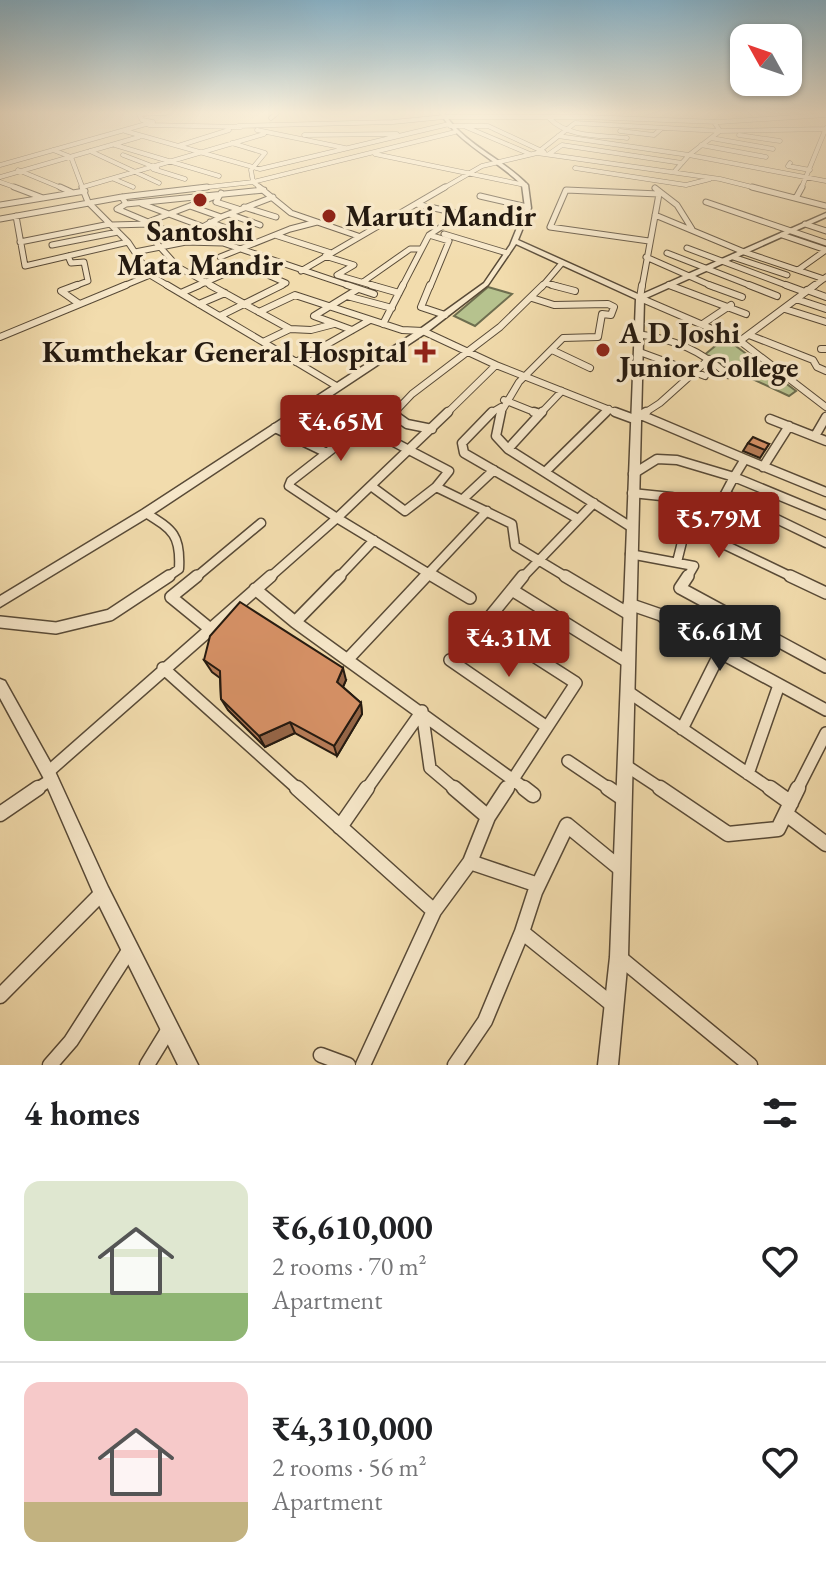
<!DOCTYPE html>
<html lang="en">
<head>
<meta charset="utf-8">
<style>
	:root { --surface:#fff; --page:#f2f2f2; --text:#202124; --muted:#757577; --line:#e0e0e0; --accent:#8f2418 }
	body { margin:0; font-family:"EB Garamond",serif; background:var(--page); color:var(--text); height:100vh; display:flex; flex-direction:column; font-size:30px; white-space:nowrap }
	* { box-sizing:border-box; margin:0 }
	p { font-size:26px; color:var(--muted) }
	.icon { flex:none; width:44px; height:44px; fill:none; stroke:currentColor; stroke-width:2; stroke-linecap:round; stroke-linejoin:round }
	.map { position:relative; height:1065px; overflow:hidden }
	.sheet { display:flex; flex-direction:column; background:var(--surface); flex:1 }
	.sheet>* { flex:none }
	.needle { width:52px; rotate:310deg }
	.controls { position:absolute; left:730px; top:24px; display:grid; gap:16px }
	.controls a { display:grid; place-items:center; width:72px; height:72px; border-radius:16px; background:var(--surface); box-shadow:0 2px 6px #0004; font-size:40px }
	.price { position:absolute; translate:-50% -68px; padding:0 18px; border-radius:8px; background:var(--accent); color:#fff; font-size:26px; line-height:52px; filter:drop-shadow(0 2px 4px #0008) }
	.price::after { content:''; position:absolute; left:50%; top:48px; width:24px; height:18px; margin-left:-12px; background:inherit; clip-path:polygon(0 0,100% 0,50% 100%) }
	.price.on { background:#222; color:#fff }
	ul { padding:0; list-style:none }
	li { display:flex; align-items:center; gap:24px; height:200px; padding:0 24px }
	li+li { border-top:2px solid var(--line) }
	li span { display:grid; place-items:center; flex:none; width:224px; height:160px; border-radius:16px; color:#555 }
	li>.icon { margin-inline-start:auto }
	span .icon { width:96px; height:96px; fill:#fffc; stroke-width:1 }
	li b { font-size:34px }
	h2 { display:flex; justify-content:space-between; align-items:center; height:96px; padding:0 24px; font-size:34px }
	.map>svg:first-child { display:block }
	.green { fill:#b6c28e; stroke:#6e6e4f; stroke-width:2 }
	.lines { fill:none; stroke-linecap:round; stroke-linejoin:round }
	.minor-far5-casing { stroke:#584a37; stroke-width:5 }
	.minor-far4-casing { stroke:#584a37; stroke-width:7 }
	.minor-far3-casing { stroke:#584a37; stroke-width:8 }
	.minor-far2-casing { stroke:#584a37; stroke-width:11 }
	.minor-far1-casing { stroke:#584a37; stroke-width:14 }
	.minor-casing { stroke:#584a37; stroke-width:17 }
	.tertiary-casing { stroke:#584a37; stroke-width:3 }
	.minor-far5 { stroke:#f7e8ca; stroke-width:4 }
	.minor-far4 { stroke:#f7e8ca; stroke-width:5 }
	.minor-far3 { stroke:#f7e8ca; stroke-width:6 }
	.minor-far2 { stroke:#f7e8ca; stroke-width:8 }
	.minor-far1 { stroke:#f7e8ca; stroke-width:11 }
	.minor { stroke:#f7e8ca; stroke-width:14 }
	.tertiary { fill:#f7e8ca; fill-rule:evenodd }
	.wall { fill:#b87d58; stroke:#251a10; stroke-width:2 }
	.shaded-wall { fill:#966647; stroke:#251a10; stroke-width:2 }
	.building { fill:#d69166; stroke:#251a10; stroke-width:2 }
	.poi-dot { fill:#8f2418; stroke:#f7e8ca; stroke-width:3 }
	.labels { text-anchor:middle; stroke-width:7; stroke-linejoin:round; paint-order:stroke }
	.far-poi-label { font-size:30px; font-weight:bold; fill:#251a10; stroke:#f7e8ca; text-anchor:start }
</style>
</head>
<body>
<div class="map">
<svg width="826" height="1065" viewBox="0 0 826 1065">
	<rect width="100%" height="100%" fill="#f2dcad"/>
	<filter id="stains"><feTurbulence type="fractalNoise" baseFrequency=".0025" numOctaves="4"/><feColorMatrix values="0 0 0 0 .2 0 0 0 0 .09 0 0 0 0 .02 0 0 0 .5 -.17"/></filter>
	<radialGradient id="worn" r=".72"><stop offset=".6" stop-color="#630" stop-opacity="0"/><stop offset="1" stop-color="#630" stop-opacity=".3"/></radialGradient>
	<path class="green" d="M488 287 512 294 475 326 454 316Z
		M725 338 796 391 789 396 703 356Z"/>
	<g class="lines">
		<g class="minor-far5-casing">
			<path id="minor-far5" d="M271 118 277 113
				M549 118C568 138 601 135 627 138
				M149 125 241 127
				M238 126 393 122 444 117H586L719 122 826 115
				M450 126H488L544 152
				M466 127 530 154
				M257 130 345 148
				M125 131 260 169 449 124
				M620 131 654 135 662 128
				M304 135 397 134
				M739 135 780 141
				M558 136 689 155 826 181
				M711 138 773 149
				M232 143 265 153 251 170 253 182 262 189
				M115 145 219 176
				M701 145 766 157
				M178 146 229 130
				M542 149 575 123 720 131 714 122
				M53 150 71 157 83 189
				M90 151 159 183
				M375 154 525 185
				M549 154 562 145 682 163
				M123 155 157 168
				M790 163 788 166 810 170
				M0 165 153 122 142 120 139 114 166 113
				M575 168 686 185 710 179
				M153 169 185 179
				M18 170 64 189
				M674 172 689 155 720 131 825 129
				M0 177 139 137
				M114 179 133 187
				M0 182 20 189
				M83 187 264 134
				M190 189 253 182 455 132
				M442 189 482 166 537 153 720 179 760 189
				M801 189 826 128"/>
		</g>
		<g class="minor-far4-casing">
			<path id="minor-far4" d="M14 187 43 198
				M60 187 71 192
				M82 187 88 202 128 242 150 275 121 287
				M259 187 291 213 358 236
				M752 187 826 206
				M655 188 677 205 692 229
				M221 193 216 202 238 209
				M480 196 527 207
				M122 197 126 204 264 190
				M796 198 802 187
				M706 202 826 243
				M126 204 117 209 148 222 216 196
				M142 204 201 226
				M416 204 461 214
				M0 205 85 191
				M190 206 221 217
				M244 207 276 217
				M229 214 260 225
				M655 215 744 252 824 279
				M16 216 25 266 128 242
				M0 219 122 197 207 187
				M210 222 242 234
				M805 224 826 231
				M112 225 150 224 184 237 221 217 273 197
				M444 234 507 253
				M275 235 331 253
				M429 235 449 241 430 287
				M782 235 826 250
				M20 242 110 224
				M52 245 118 232
				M687 248 791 287
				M135 252 186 242 223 243 353 287
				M667 253 754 287
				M68 256 71 263 84 262 88 281 72 287
				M325 256 354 265 337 275 378 287
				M220 257 290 229 317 222
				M646 257 714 287
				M733 257 787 275
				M178 267 214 287
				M798 270 826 250
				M301 271 445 187
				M150 275 170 287
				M150 275 178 267 152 238
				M270 276 286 283 278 287
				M363 282 410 249H420
				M669 285 674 287
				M195 287 238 268
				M402 287 429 235 461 214
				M542 287 545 283
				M560 287 545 283 562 263
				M642 287 659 194 566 190 550 227 649 241
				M813 287 826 277"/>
		</g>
		<g class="minor-far3-casing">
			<path id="minor-far3" d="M77 285 61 291 78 303
				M167 285 263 342 290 329 210 285
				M347 285 374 294
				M371 285 399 293
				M430 285 421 307 445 315
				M552 285 575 291
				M642 285 640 298 740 341 826 407
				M669 285 746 314
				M709 285 742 297
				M749 285 777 296
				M786 285 805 292
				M807 290 826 297
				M181 293 199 285
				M347 296 392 308
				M796 299 826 309
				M199 304 225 293
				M785 309 826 322
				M259 312 295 295 402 330 423 331 496 365
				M220 316 282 285
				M704 323 731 305
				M383 324 403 285
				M290 329 311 330 334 324
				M352 330 314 316 358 289
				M638 334C676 340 700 350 728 375
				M749 335 813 360 817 367 826 371
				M0 337 126 285
				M740 341 815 285
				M263 342 338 387
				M821 349H826
				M552 350 590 368
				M637 351 705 376
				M296 362 370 320
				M504 400 539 414
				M393 414 412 394 500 327 543 285
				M446 414 496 365 620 414
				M489 414 501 407
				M500 414 519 382 563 338 598 337 602 314 611 315 614 307 608 304 554 305 532 298
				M540 414 562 391
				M604 414 609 409
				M643 414 660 403 709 359"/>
		</g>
		<g class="minor-far2-casing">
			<path id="minor-far2" d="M395 412 393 414 407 424 432 429
				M492 412 462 443 464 453 578 519
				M501 412 496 436 508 449 631 527
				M534 412 540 414 542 412
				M615 412 634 419 646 412
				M641 415 745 459
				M770 419 826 441
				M275 428 327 453
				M815 436 826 417
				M508 449 540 414
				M763 467 789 426
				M545 472 606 412
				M633 474 657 459 677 460 734 477 745 459 826 492
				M371 486 405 511 436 487 512 524 515 546 568 578
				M632 493 671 497 677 522 794 578
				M725 494 734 477 826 515
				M671 497 692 501 714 511
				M463 499 494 470
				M146 513C173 530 181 535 179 569L166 578
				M701 533 725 494 826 543
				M630 554 694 566 687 578
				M677 562 686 526
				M195 578 261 523
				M269 578 337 518 289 486 291 481 359 428H367L449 471 436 487
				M338 578 374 540
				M424 578 487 511
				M436 578 337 518 448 412
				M522 578 594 503"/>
		</g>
		<g class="minor-far1-casing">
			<path id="minor-far1" d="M197 576 171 597 209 628
				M433 576 470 598
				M565 576 629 614
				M688 576 680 588 826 667
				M790 576 826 593
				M255 589 295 622 340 576
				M512 590 628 662
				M629 604 661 615 682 632 826 710
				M0 622 56 628 110 615 169 576
				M295 622 527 790
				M348 659 426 576
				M450 660 547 727
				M163 668 299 790
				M627 691 772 790
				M422 711 430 768 456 790
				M682 729 720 653
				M568 761 611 790
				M625 765 663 790
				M48 772 271 576
				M748 774 779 685
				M35 790 52 779
				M366 790 422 711
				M506 790 576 683 484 624 523 576
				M797 790 826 733"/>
		</g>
		<g class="minor-casing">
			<path id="minor" d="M297 788 434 911 363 1065
				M454 788 488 817 470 862 538 885
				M524 788 533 795
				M608 788 624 799
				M660 788 728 834 778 829 798 788
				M770 788 791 803
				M0 814 38 788
				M786 814 826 844
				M488 817 507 788
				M340 827 367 788
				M434 911 470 862
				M522 932 535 892 567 825 622 870
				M619 957 750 1065
				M0 996 102 893
				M321 1055 348 1065
				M50 1065 71 1041 130 949
				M147 1065 169 1029
				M455 1065 485 1021 522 932 614 1006"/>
		</g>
		<g class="tertiary-casing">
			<path id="tertiary" d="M440 113H444C465 145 502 158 528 185L531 208 518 240 640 295 826 213V217L644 299 628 957 618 1065H598L610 957 636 299 516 244 488 285 426 333 150 516 0 607V596L142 510 420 329 484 283 510 245 525 208 522 185C496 159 460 145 440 113Z
				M0 679 5 681 53 767 108 887 198 1065H178L96 899 43 777 0 698Z"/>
		</g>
		<use href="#minor-far5" class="minor-far5"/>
		<use href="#minor-far4" class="minor-far4"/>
		<use href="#minor-far3" class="minor-far3"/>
		<use href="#minor-far2" class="minor-far2"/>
		<use href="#minor-far1" class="minor-far1"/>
		<use href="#minor" class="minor"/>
		<use href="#tertiary" class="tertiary"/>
	</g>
	<path class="wall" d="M748 443 769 444 760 458 743 451Z
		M204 660 346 680 343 687 361 703 362 714 337 756 295 733 265 747 228 710 221 699 220 678 212 672Z"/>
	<path class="shaded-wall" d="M343 668 346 680 340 694 337 682Z
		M361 703 362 714 337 756 334 746Z
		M290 722 295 733 265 747 259 736Z"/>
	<path class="building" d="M753 437 769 444 765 450 748 443Z
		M240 602 343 668 337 682 361 703 334 746 290 722 259 736 221 699 220 671 204 660 210 636Z"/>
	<linearGradient id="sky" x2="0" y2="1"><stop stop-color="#89b7d0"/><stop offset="0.43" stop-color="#f9efda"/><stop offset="1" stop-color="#f9efda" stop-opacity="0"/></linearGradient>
	<rect width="826" height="262" fill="url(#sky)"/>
	<g class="poi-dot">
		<circle cx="200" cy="200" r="8"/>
		<circle cx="329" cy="216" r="8"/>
		<circle cx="603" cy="350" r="8"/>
		<path d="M421 340h8v8h8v8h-8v8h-8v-8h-8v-8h8z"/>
	</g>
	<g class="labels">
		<g class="far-poi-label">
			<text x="345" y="226">Maruti Mandir</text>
			<text x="200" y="241" text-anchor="middle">Santoshi<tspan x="200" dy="34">Mata Mandir</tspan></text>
			<text x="619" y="343">A D Joshi<tspan x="619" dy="34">Junior College</tspan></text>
			<text x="407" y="362" text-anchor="end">Kumthekar General Hospital</text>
		</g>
	</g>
	<rect width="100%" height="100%" filter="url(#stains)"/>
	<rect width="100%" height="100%" fill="url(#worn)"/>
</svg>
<div class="controls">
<a><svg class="needle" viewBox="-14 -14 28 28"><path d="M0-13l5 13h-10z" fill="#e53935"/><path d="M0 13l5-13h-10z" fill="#757577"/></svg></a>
</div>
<b class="price" style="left:341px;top:463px">₹4.65M</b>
<b class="price" style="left:719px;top:560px">₹5.79M</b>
<b class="price on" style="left:720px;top:673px">₹6.61M</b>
<b class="price" style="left:509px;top:679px">₹4.31M</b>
</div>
<section class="sheet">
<h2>4 homes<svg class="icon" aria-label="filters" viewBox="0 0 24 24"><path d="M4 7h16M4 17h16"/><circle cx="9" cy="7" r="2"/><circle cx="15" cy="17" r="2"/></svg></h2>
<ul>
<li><span style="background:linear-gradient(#dfe7d0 70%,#8fb573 0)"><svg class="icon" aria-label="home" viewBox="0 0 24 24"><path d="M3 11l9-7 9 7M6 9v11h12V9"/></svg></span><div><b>₹6,610,000</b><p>2 rooms · 70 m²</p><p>Apartment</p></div><svg class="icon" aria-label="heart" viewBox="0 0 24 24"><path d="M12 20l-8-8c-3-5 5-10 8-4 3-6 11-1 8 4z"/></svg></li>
<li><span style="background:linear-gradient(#f6c9c9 75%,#c2b280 0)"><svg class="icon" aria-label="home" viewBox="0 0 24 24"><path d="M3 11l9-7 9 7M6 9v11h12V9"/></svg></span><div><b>₹4,310,000</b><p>2 rooms · 56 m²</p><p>Apartment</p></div><svg class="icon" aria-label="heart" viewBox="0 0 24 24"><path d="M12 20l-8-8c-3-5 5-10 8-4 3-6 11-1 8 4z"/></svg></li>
</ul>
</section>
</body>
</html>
